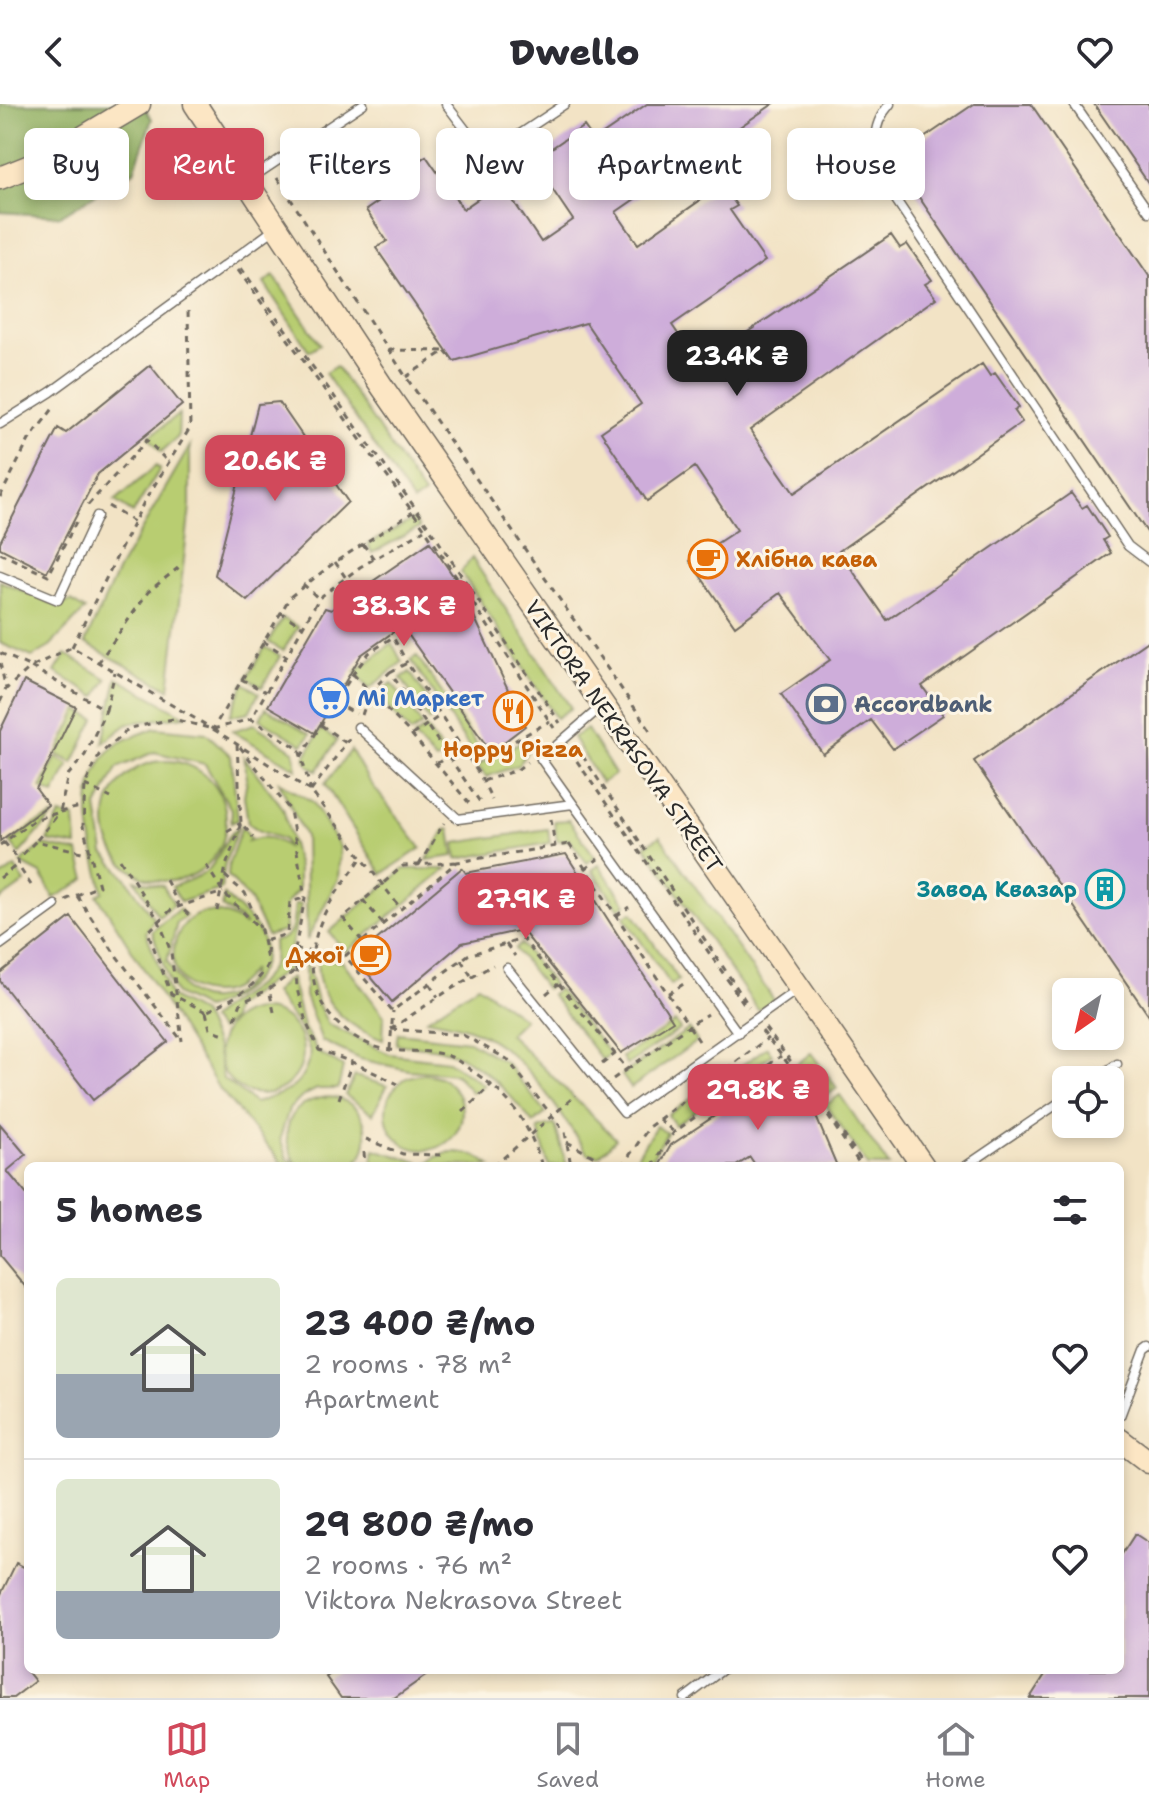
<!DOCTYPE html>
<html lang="en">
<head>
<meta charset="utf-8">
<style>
	:root { --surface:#fff; --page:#f7f7f7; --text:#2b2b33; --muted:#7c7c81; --line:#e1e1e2; --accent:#d1495b }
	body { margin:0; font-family:"Shantell Sans",sans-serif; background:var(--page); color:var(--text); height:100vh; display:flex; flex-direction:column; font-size:30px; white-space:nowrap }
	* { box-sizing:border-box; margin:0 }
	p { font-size:26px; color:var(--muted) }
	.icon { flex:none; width:44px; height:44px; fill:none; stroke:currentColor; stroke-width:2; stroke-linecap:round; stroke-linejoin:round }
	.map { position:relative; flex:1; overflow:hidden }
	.side { position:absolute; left:24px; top:1058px; width:1100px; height:512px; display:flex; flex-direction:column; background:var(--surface); border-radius:12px; box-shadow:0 4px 12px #0003 }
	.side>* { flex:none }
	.guide { position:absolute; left:24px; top:24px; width:1102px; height:72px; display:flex; gap:16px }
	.needle { width:52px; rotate:214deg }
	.buttons { position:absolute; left:1052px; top:874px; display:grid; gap:16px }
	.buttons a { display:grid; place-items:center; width:72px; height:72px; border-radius:12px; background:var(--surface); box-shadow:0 4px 12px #0003; font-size:40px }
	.price { position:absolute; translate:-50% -68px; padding:0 18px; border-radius:16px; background:var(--accent); color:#fff; font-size:26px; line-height:52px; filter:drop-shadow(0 2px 4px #0008) }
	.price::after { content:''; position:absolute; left:50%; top:48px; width:24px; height:18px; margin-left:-12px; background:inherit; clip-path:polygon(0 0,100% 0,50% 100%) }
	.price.active { background:#222; color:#fff }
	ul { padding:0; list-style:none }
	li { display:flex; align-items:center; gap:24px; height:200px; padding:0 32px }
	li+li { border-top:2px solid var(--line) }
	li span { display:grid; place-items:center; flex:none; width:224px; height:160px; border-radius:12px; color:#555 }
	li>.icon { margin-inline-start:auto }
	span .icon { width:96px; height:96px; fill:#fffc; stroke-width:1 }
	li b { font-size:34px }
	h2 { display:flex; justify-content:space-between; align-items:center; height:96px; padding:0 32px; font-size:34px }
	.tag { padding:0 28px; border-radius:12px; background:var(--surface); box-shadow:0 4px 12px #0003; font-size:28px; line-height:72px }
	.tag.active { background:var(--accent); color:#fff }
	header { display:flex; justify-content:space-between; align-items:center; height:104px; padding:0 32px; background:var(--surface); font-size:36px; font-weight:800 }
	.tab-bar { display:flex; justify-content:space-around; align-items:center; height:112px; border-top:2px solid var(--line); background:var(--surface); font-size:22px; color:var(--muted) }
	.tab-bar a { display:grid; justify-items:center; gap:4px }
	.tab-bar .active { color:var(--accent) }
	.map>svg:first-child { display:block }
	.green { fill:#b8cd71; stroke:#727c4e; stroke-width:2 }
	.forest { fill:#92b063; stroke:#5e6e47; stroke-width:2 }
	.building { fill:#ceadda; fill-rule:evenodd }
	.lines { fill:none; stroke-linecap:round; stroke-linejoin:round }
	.service-casing { stroke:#716b61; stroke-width:11 }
	.secondary-casing { stroke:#716b61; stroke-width:25 }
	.path { stroke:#716b61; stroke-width:3; stroke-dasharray:6 6; stroke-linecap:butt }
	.service { stroke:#fff; stroke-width:8 }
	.secondary { stroke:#fce6c4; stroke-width:22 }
	.labels { text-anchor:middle; stroke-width:6; stroke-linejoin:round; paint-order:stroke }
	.food-label { font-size:22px; font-weight:bold; fill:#c56008; stroke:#fcf5e5; text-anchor:start }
	.shop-label { font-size:22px; font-weight:bold; fill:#366cbe; stroke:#fcf5e5; text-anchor:start }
	.service-label { font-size:22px; font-weight:bold; fill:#4e5e75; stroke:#fcf5e5; text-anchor:start }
	.street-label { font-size:22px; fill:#2b2b2b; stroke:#fcf5e5 }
	.culture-label { font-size:22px; font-weight:bold; fill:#0d838f; stroke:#fcf5e5; text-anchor:end }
</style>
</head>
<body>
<header><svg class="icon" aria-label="back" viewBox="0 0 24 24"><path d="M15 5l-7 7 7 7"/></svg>Dwello<svg class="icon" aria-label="heart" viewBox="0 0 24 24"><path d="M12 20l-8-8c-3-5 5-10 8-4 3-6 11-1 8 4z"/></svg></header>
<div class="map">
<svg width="1149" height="1594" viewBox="0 0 1149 1594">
	<rect width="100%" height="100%" fill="#fcf5e5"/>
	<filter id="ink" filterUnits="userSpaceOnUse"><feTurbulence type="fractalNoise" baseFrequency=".0125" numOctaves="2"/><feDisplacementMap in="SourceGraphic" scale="16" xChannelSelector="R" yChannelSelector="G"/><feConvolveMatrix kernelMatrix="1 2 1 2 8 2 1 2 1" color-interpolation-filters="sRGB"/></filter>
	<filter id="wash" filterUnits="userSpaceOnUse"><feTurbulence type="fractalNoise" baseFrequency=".006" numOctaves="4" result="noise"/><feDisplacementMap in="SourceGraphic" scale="32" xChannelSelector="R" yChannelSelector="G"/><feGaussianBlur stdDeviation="1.8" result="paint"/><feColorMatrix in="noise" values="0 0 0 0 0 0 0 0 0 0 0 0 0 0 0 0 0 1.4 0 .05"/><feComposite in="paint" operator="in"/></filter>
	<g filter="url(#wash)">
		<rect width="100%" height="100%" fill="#f2e3c5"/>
		<path class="green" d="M274 172 320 240 309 247 264 179Z
			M336 262 424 391 413 398 325 269Z
			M179 310 178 333 161 348 149 333Z
			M190 342V403L169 585 85 539 118 466Z
			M156 362 160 365 133 409 115 397Z
			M414 415 419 424 372 449 368 440Z
			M472 454 571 604 556 614 461 468Z
			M0 477 57 502 71 497 85 506 48 544 32 553 0 539Z
			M283 514 298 523 283 547 268 538Z
			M392 539 402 558 369 585 355 568Z
			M265 543 280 552 262 583 247 574Z
			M66 550 107 575 96 593 55 568Z
			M417 552 482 648 475 652 411 556Z
			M410 568 438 611 429 617 401 574Z
			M117 574 185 612 129 619 103 639Z
			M244 579 259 589 249 608 230 612Z
			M392 579 422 621 411 629 376 591Z
			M266 604 310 630 303 641 260 615Z
			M78 606 95 615 73 659 57 650Z
			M254 620 294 647 297 665 232 627Z
			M155 624 206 629 231 652 238 716 231 719 232 707 205 660 154 648 117 664 97 703 104 749 126 774 154 815 146 828 170 892 202 910 217 944 223 975 255 999C290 986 301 987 311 949L300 924 274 889 285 877 291 874 303 922 318 948 343 963 338 985H317L303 992 289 1005 280 1034 287 1055 297 1061C255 994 358 966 366 1028 367 1041 363 1053 353 1062H285L281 1058 218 983 97 791 103 788C93 741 74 686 110 646 119 636 142 630 155 624Z
			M426 624 445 652 436 657 414 633Z
			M321 625 337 636 317 667 308 661 305 653Z
			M587 625 615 670 601 679 573 633Z
			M524 636 528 646 519 661 486 673 477 661Z
			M351 646 367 674 421 744 382 770 325 680Z
			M56 653 69 661 54 690 41 684Z
			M244 653 283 704 298 764V786L286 800 285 827 267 832 250 796 228 772 229 759 242 722 250 733 248 737C265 730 276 734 288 744L283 735 260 727 248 719 244 692 247 675Z
			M106 717a60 60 0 1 1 120 0a60 60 0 1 1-120 0Z
			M279 678 313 698 340 743 338 775 307 836 305 732Z
			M60 711 75 714 77 742 47 737Z
			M53 712 19 750 10 738 35 720Z
			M569 716 595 753 587 759 570 736 557 737 554 717Z
			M238 723 225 758 221 785 181 798 172 783C183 778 199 774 208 766 221 753 223 735 238 723Z
			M450 725 454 752 427 756 445 726Z
			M548 725 550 739 457 755 455 739Z
			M660 732 774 896 758 906 645 742Z
			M43 741 78 748 86 775 54 794 41 770 20 759Z
			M599 761 626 800 619 805 592 766Z
			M15 763 25 778 0 796V774Z
			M404 765H447L346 848 329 828Z
			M135 776 163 782 174 800 159 813Z
			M224 791C234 802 253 815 259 828 279 869 238 894 205 905L176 890 169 878 152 827 179 805 186 812 177 819 167 857C173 866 181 884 190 889 211 904 249 890 252 865 242 879 231 890 212 889 142 887 176 768 246 822L243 817 222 803Z
			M295 800H301L291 843 292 862 233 904 231 916 220 926 210 916C226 895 265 886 273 857 274 852 273 843 273 837 296 834 292 820 295 800Z
			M632 808 679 876 671 881 624 813Z
			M521 840 553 880 546 885 515 845Z
			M305 853 317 898 328 920 389 950 448 957 484 981 472 989 456 970 408 966 360 955 322 937 305 892Z
			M318 853 343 858 384 912 383 936C347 923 313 895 318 853Z
			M478 881 524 915 509 930 616 1035 599 1052 587 1049C557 1004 523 944 469 925 456 920 441 918 427 915Z
			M558 885 610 950 602 956 551 890Z
			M219 948a42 42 0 1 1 84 0a42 42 0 1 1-84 0Z
			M675 918 680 925 627 961 622 953Z
			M689 925 697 937 631 984 622 971Z
			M398 929 469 937 506 959 546 1009 533 1019C511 991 482 958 446 947 431 942 412 943 396 940Z
			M767 943 772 950 736 978 730 970Z
			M811 949 837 984 822 995 796 961Z
			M386 1008a38 38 0 1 1 76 0a38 38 0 1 1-76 0Z
			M355 972 387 982 373 1010 345 991Z
			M720 974 727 985 675 1021 668 1011Z
			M840 991 889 1062H868L826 1001Z
			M555 1020V1021L567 1062H549L538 1025Z
			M656 1022 667 1029 647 1062H631Z
			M374 1045 418 1058 415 1062H372Z
			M450 1048C467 1048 478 1051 491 1062H424L436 1053Z"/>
		<path class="forest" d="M0 0H142L152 15 134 67 60 112 0 108Z"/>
		<g id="blocks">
			<path class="building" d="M647 0H773L616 108 638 140 722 81 737 102 730 106 765 157 672 221 699 261 891 131 900 144 907 140 932 176 925 180 936 194 750 326 794 389 982 260 990 272 995 269 1019 303 1014 306 1022 318 839 447 887 516 1071 389 1082 404 1087 401 1108 433 1103 436 1111 449 922 582 943 611 893 645 871 616 823 650 781 590 830 556 780 489 735 522 690 457 737 426 695 363 647 397 601 328 641 300 586 219 454 257 376 144 387 137 366 106 385 93 379 84 426 52 463 105 584 22 594 36ZM544 73 573 116 541 138 512 95Z
				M974 0H1031L1149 172V431L893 55Z
				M1094 0H1149V80Z
				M150 261 182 301 98 370 47 468 0 444V438L58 324 66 329Z
				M279 298 348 398 247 497 215 471 258 300Z
				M430 438 460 482 525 622 491 648 402 522 361 551 315 629 268 602 325 504 331 506Z
				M1149 536V912L974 657Z
				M24 577 76 603 36 685 48 701 0 737V627Z
				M566 750 673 917 621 949 522 826 462 839 392 898 355 854 462 764 466 769Z
				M71 813 168 938 93 996 0 877V869Z
				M785 965 815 1010 837 1062H756L750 1053 736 1062H659L671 1041Z
				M0 1020 26 1051 7 1067 28 1092V1186L0 1152Z
				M1135 1430 1149 1439V1594H1030L1048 1566H1120V1453Z
				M16 1459 28 1465V1552L23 1562 35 1577 13 1594H0V1492Z
				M337 1566H434L394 1594H341L326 1573Z"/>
		</g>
	</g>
	<g filter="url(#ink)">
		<use href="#blocks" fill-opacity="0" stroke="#716b61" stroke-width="2"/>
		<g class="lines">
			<g class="service-casing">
				<path id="service" d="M446 0 481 46 493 48 565 0
					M890 0C865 28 877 53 888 84L1128 442 1149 458
					M1074 0 1149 108
					M247 77 363 0
					M0 320 51 288 276 124
					M0 472 58 496 97 412
					M358 623 458 715 573 700 738 929
					M573 700 541 655 602 602
					M0 841 55 801
					M507 864 624 1009 798 885
					M1093 976 1117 960
					M966 1062 1066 994
					M1120 1312 1145 1246 1149 1243
					M685 1594 722 1566"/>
			</g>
			<g class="secondary-casing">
				<path id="secondary" d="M195 0 383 284 923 1062
					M0 74 45 56 139 0
					M1120 1336 1149 1358"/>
			</g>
			<path class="path" d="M277 74 406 273 652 629
				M241 164 429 423 560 619
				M238 166 425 425 554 624
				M389 246 445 247
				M445 247 453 257
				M406 273 445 247
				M0 393 29 336 55 302
				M88 401 147 336 169 359
				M108 402 134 418
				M363 440 374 455
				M0 449 48 472 79 413
				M335 458 346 474
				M303 480 318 494
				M280 508 303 523
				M263 537 286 552
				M72 543 144 398 190 324 188 205
				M0 549 31 563 72 543 213 625 290 493 335 458 413 408
				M0 559 6 585
				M98 559 148 488 183 460
				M390 568 407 559 481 673 492 696
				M353 570 412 631 469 699
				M241 575 266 588
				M0 598 6 585 31 563 106 606 85 651 68 671 60 708 34 716 0 741
				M335 598 356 610
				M106 606 115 568
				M362 611 370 588 390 568 480 698
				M321 621 346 639
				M213 625 251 615
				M412 631 441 611
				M237 640 241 719 253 733
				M576 642 749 902
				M240 643 290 706 305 794 295 845 297 885 306 918 319 946 352 958 398 980
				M570 647 747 904
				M301 653 353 570 369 549 393 533 407 559
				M436 660 462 643
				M473 660 550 617
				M483 677 517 666 527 658
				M85 681 111 694
				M311 687 299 645 251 615 319 494 360 463 424 426
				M311 687 349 635
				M551 715 555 743
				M227 727 241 719
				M37 736 60 708 84 702
				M4 738 17 754
				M569 740 689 922 627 965 523 835 468 851 392 907 345 852 457 758Z
				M120 755 159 817 171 848 182 937
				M360 756C350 771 338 785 329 801 297 858 310 916 373 942 397 951 427 943 451 953 458 956 465 962 472 967 511 992 528 1018 542 1062
				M206 761 223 788 261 826 268 861C254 886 231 895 206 908
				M419 761 444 719
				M585 765 598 755
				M225 772 245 789 260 824
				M0 774 18 760
				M166 776 179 802 190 812
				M31 781 19 763 18 755 36 737 90 750
				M77 792 115 850 182 937
				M65 796 99 782 83 722 85 681 99 651 130 624 173 615 213 625 311 687 401 805
				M363 796 383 820
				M217 807 226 762 241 719
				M616 812 629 803
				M362 837 343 814 403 762 457 758
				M506 840 515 852
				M295 845 345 852
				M267 850 268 836 287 830 290 798 304 794
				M461 856 472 873
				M430 880 438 893
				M546 890 558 880
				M668 890 685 879
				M206 908 171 890 148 828 172 805 223 788
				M206 908 210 925 224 930
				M274 908 269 885 296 866
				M235 915 241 899 269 885
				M765 924 816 990 865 1062
				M391 925 463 931 507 955 565 1028 571 1062
				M391 925 446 888 493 861
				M762 927 820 1000 861 1062
				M699 937 689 922 707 910
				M390 945 393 907
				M602 960 615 950
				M721 970 733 986
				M613 975 627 965
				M339 995 352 958
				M463 1008 492 980
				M659 1015 674 1028
				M366 1035 403 1050 442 1051
				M567 1038 611 1062
				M364 1048 365 1062
				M494 1062 576 991
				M622 1062 650 1022 768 934
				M652 1062 674 1028 781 952"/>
			<use href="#service" class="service"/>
			<use href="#secondary" class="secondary"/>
		</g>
	</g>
	<defs>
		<g id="cafe-ring" transform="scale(2)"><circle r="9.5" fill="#fcf5e5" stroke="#e8710a" stroke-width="1.5"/><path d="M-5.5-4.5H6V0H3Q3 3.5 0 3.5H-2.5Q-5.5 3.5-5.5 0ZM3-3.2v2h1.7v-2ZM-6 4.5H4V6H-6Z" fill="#e8710a"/></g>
		<g id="supermarket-ring" transform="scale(2)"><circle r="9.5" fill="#fcf5e5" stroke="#3f7fe0" stroke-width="1.5"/><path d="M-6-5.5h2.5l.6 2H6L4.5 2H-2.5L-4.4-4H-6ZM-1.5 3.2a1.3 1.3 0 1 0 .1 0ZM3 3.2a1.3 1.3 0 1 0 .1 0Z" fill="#3f7fe0"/></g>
		<g id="bank-ring" transform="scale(2)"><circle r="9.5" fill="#fcf5e5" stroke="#5c6f8a" stroke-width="1.5"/><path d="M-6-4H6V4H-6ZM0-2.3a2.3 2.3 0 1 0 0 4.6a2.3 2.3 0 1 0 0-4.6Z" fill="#5c6f8a"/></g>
		<g id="restaurant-ring" transform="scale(2)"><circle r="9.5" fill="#fcf5e5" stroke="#e8710a" stroke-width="1.5"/><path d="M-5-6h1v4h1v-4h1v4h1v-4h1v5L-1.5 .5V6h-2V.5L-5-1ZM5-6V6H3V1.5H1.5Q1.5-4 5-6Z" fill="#e8710a"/></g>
		<g id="building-ring" transform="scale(2)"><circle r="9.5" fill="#fcf5e5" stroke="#0f9aa8" stroke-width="1.5"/><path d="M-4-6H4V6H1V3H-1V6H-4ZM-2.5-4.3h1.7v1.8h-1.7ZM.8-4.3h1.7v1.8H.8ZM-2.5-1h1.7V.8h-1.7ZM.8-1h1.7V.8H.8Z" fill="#0f9aa8"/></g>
	</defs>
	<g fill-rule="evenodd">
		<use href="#cafe-ring" x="708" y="455"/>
		<use href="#supermarket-ring" x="329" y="594"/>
		<use href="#bank-ring" x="826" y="600"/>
		<use href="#restaurant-ring" x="513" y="607"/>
		<use href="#building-ring" x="1105" y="785"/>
		<use href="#cafe-ring" x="371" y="851"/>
	</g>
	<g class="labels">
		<g class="food-label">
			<text x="736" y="463">Хлібна кава</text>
			<text x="513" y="653" text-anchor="middle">Hoppy Pizza</text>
			<text x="343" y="859" text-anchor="end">Джої</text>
		</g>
		<g class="shop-label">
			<text x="357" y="602">Мі Маркет</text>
		</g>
		<g class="service-label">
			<text x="854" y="608">Accordbank</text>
		</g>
		<g class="street-label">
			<text transform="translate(624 632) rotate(55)" y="8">VIKTORA NEKRASOVA STREET</text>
		</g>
		<g class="culture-label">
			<text x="1077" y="793">Завод Квазар</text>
		</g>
	</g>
</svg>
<div class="buttons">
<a><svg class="needle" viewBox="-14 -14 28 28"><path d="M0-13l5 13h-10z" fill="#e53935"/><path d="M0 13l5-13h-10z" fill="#7c7c81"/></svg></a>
<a><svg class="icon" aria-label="locate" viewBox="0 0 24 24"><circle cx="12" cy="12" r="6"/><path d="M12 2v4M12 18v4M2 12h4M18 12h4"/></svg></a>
</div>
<b class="price active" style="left:737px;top:294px">23.4K ₴</b>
<b class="price" style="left:275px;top:399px">20.6K ₴</b>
<b class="price" style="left:404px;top:544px">38.3K ₴</b>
<b class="price" style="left:526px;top:837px">27.9K ₴</b>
<b class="price" style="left:758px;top:1028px">29.8K ₴</b>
<div class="guide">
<a class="tag">Buy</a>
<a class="tag active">Rent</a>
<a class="tag">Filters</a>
<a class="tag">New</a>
<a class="tag">Apartment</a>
<a class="tag">House</a>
</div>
<section class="side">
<h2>5 homes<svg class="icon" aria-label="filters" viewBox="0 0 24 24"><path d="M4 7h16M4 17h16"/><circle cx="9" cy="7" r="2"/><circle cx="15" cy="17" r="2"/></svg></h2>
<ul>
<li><span style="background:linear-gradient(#dfe7d0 60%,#9aa5b1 0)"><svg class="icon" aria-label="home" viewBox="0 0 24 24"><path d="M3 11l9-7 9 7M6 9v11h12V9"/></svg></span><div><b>23 400 ₴/mo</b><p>2 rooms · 78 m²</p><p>Apartment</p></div><svg class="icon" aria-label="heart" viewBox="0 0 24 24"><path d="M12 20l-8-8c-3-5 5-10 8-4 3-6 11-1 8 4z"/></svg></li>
<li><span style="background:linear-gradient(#dfe7d0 70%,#9aa5b1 0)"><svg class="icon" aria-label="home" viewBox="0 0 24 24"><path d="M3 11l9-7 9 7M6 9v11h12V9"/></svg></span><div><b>29 800 ₴/mo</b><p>2 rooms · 76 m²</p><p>Viktora Nekrasova Street</p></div><svg class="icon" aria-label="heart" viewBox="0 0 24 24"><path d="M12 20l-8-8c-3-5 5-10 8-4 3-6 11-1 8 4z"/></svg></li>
</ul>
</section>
</div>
<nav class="tab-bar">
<a class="active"><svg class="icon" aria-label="map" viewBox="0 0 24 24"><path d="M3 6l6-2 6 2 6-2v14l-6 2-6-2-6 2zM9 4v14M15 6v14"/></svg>Map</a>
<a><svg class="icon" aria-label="saved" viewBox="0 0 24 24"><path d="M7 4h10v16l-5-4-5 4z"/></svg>Saved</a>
<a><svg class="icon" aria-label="home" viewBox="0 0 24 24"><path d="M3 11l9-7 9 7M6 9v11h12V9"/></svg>Home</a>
</nav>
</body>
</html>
